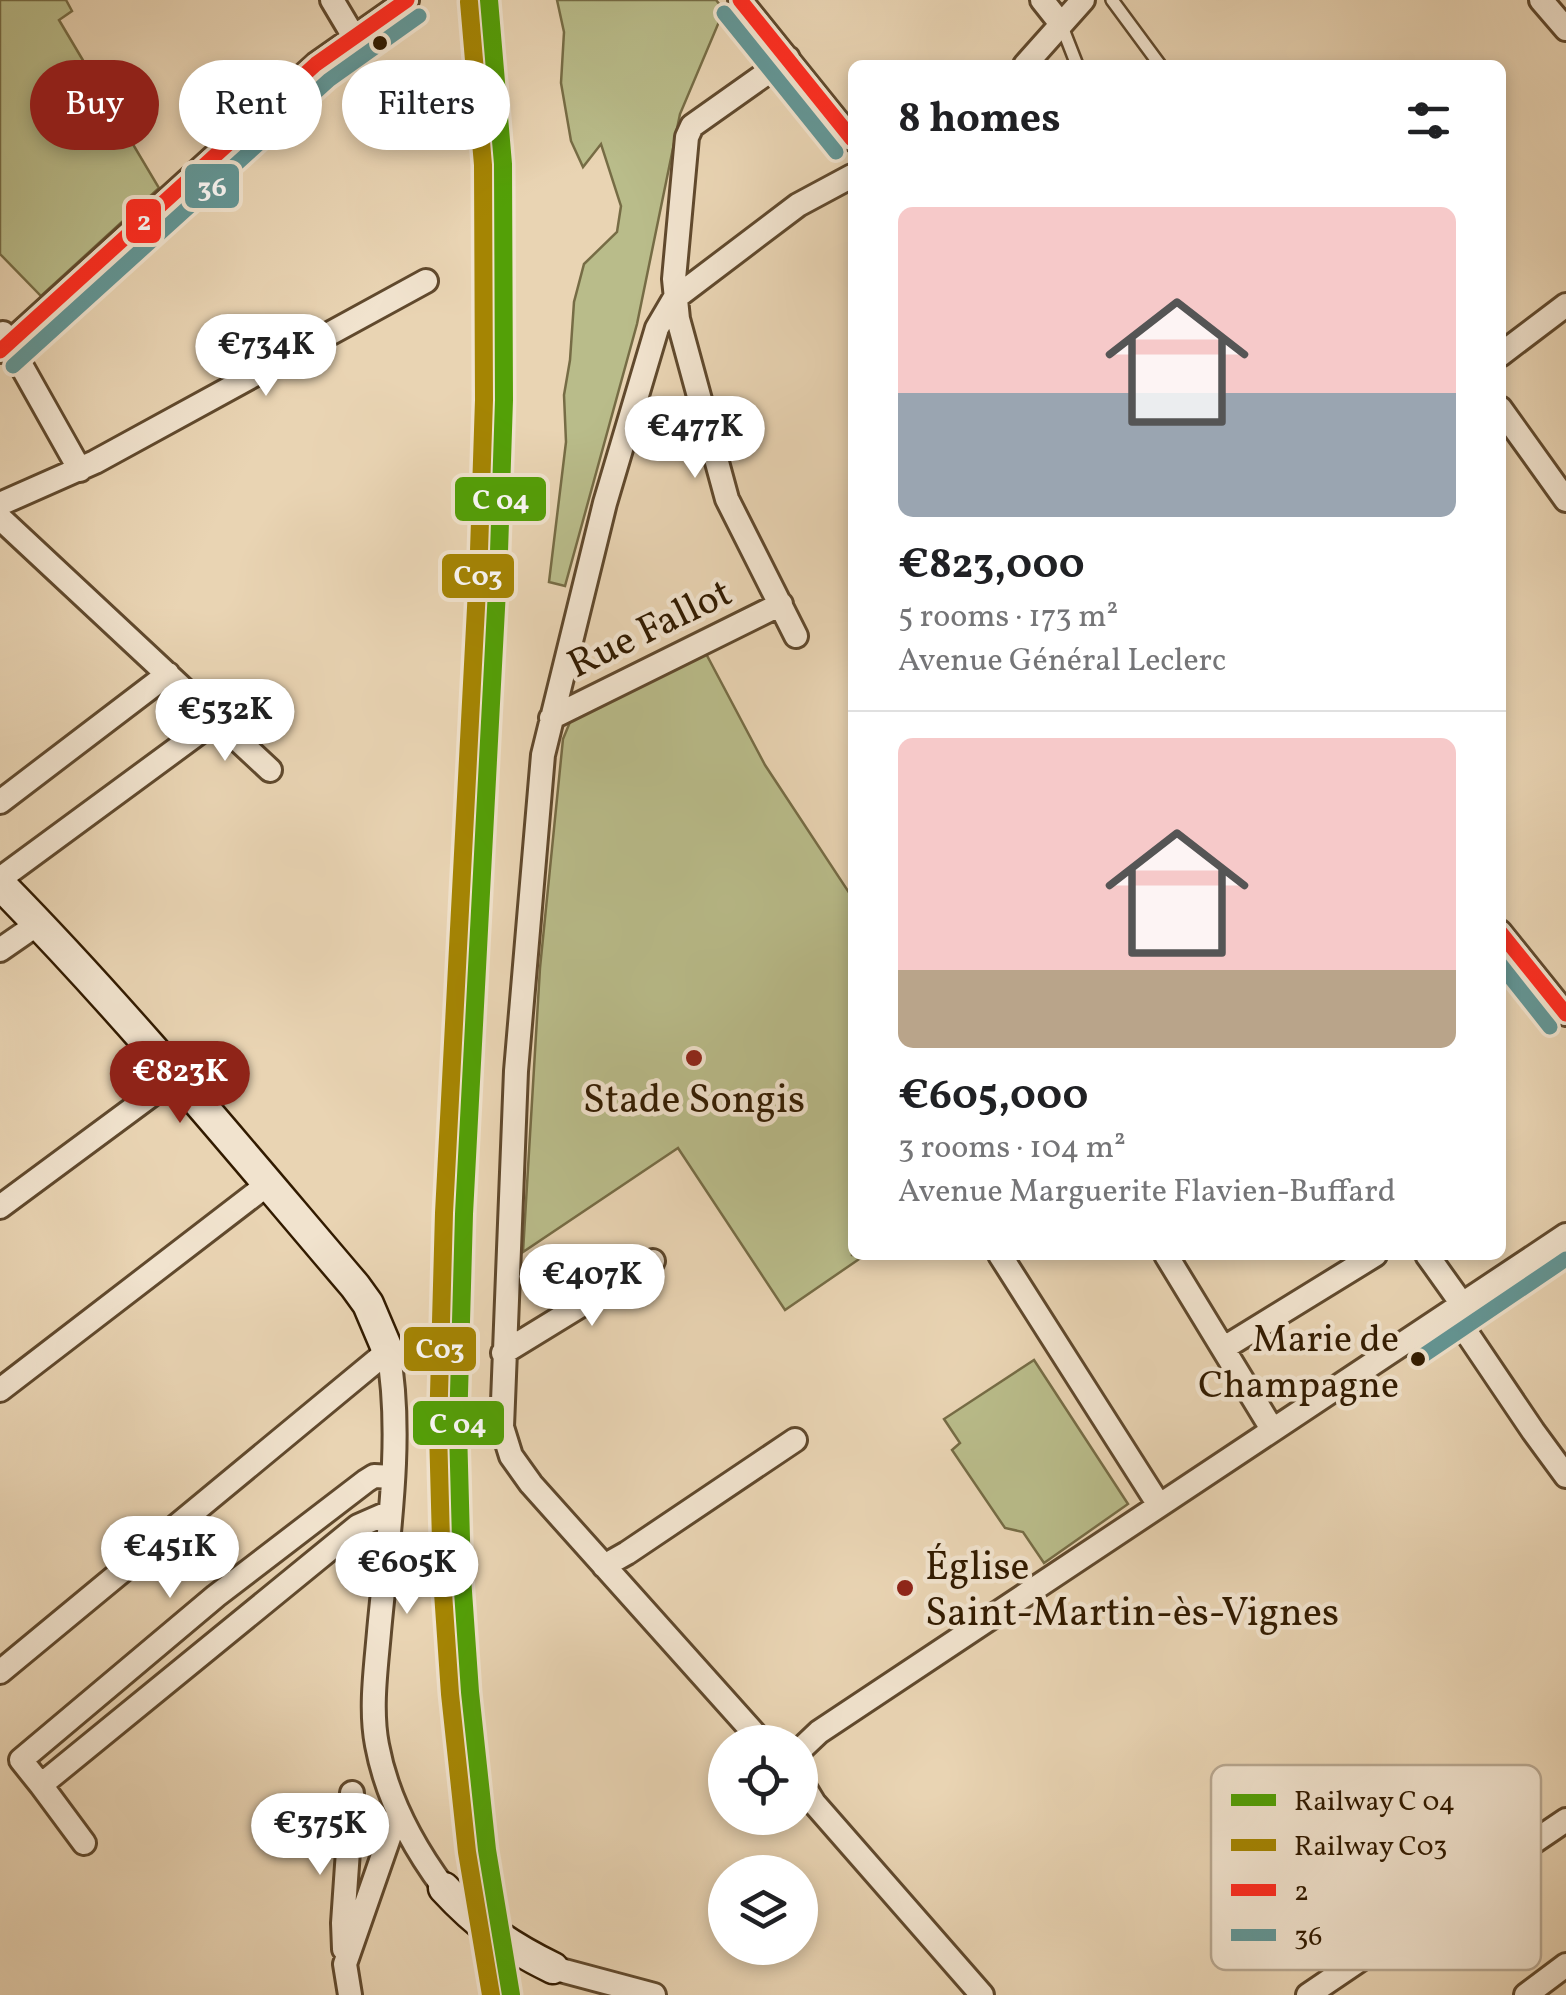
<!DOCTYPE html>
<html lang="en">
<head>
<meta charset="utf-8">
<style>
	:root { --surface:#fff; --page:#f6f6f6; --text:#202124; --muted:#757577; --line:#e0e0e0; --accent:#8f2418 }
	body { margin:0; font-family:Vollkorn,serif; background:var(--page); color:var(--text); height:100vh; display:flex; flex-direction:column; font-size:38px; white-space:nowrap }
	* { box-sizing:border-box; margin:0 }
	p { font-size:32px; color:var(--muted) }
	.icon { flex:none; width:55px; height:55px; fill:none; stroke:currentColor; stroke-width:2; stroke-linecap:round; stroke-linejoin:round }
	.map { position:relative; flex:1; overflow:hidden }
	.side { position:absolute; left:848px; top:60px; width:658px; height:1200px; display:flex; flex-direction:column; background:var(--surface); border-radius:15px; box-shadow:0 5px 15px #0003 }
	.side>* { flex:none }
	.top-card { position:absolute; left:30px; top:60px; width:668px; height:90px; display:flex; gap:20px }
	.controls { position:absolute; left:708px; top:1725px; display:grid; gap:20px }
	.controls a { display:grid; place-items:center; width:110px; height:110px; border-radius:50%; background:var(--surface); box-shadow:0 5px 15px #0003; font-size:50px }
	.price { position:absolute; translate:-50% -85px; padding:0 22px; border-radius:35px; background:#fff; color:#222; font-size:32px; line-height:65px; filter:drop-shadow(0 2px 5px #0008) }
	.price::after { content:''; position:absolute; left:50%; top:60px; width:30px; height:22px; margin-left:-15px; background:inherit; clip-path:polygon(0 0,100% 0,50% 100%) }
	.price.selected { background:var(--accent); color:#fff }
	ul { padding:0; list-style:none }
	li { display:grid; align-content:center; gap:20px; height:530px; padding:0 50px }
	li+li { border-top:2px solid var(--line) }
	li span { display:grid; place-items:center; height:310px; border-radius:15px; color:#555 }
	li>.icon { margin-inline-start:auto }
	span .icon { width:180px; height:180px; fill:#fffc; stroke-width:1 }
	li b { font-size:42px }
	h2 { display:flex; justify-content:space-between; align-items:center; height:120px; padding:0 50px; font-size:42px }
	.chip { padding:0 35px; border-radius:45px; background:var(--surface); box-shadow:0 5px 15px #0003; font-size:35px; line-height:90px }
	.chip.selected { background:var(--accent); color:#fff }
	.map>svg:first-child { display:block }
	.green { fill:#b9bc8a; stroke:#766c45; stroke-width:2.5 }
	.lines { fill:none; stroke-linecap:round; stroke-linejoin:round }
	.service-casing { stroke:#60492d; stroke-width:16 }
	.minor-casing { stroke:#60492d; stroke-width:28 }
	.secondary-casing { stroke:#321b00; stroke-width:35 }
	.service { stroke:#f1e3ce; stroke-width:11 }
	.minor { stroke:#f1e3ce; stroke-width:22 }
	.secondary { stroke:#f1e3ce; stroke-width:30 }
	.bus-1-casing { stroke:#f1e3ce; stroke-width:22 }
	.bus-2-casing { stroke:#f1e3ce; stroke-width:22 }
	.bus-1 { stroke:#ff2d22; stroke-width:15 }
	.bus-2 { stroke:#639797; stroke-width:15 }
	.rail-1-casing { stroke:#f1e3ce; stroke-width:25 }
	.rail-2-casing { stroke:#f1e3ce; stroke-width:25 }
	.rail-1 { stroke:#53a007; stroke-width:18 }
	.rail-2 { stroke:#a58503; stroke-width:18 }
	.bus-dot { fill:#321b00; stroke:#f1e3ce; stroke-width:4 }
	.poi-dot { fill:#8f2418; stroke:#f1e3ce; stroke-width:4 }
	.labels { text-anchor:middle; stroke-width:9; stroke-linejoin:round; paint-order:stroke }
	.bus-label { font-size:38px; fill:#321b00; stroke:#f1e3ce; text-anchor:end }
	.street-label { font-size:40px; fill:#321b00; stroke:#f1e3ce }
	.poi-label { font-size:40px; fill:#321b00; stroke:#f1e3ce }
	.key { fill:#f1e3ce; stroke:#b8a790; stroke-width:2.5 }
	.key-label { font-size:28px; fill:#321b00 }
	.line-badge { stroke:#f1e3ce; stroke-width:4 }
	.badge-label { font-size:28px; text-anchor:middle; font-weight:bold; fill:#fff }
</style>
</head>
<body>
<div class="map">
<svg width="1566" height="1995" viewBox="0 0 1566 1995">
	<rect width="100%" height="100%" fill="#e9d4b3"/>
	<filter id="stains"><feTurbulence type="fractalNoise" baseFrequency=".002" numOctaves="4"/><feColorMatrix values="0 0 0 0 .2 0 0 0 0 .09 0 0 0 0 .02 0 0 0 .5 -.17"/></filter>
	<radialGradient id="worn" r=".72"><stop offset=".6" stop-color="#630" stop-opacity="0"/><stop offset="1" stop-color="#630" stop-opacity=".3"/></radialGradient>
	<path class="green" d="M0 0H66L72 11 59 20 159 188 41 296 0 254Z
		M557 0H716L724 10 680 114 637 324 565 586 549 582 566 442 564 395 570 360 574 302 584 264 617 232 621 206 601 144 583 167 571 141 561 83 564 32Z
		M703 648 765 765 852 897V1255H865L785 1310 678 1148 523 1252 540 968 563 739 570 722 578 711Z
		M1034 1360 1128 1504 1044 1563 1023 1532 1005 1528 952 1450 960 1443 944 1419Z"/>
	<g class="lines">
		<g class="service-casing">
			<path id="service" d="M1112 0 1160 65
				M1061 24 1077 65"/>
		</g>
		<g class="minor-casing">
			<path id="minor" d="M332 0 354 37
				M740 0 852 139
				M1042 0 1061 24
				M1541 0 1566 29
				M788 58 692 126 687 137 674 279 678 319 727 499 796 636
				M1025 65 1083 0
				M3 333 80 470
				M0 351 316 64 407 0
				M1500 355 1566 305
				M1500 408 1566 500
				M0 504 95 462 426 281
				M0 518 270 770
				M551 718 781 604
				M0 802 168 674
				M0 879 216 720
				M1500 932 1566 1014
				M0 950 39 923
				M0 1207 177 1076
				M1000 1255 1159 1505
				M1166 1255 1272 1429
				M1427 1255 1462 1304
				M1452 1311 1533 1431 1566 1476
				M1224 1348 1375 1255
				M503 1353 653 1261
				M0 1390 268 1184
				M390 1512 358 1526 41 1785 21 1760 216 1596 366 1481 374 1476 393 1477
				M604 1566 627 1553 795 1440
				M0 1672 388 1351C404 1439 387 1543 379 1632 376 1668 370 1709 377 1745 387 1799 412 1845 444 1888
				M762 1742 531 1484 511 1456 502 1427 516 1071 543 755 605 503 657 328 674 299 798 205 852 176
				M800 1750 819 1732 1566 1235
				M800 1780 814 1803 982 1995
				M41 1785 84 1843
				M344 1949 343 1923 352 1793
				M553 1968 654 1995
				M350 1995 345 1964 398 1812
				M1308 1995 1566 1820
				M1526 1995 1566 1965"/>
		</g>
		<g class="secondary-casing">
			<path id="secondary" d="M0 884C125 1011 239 1150 355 1286L368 1304 388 1351
				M444 1888C478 1925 508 1946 553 1968"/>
		</g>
		<use href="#service" class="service"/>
		<use href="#minor" class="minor"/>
		<use href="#secondary" class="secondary"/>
		<g class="bus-1-casing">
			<path id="bus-1" d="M740 0 852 139
				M0 351 316 64 407 0
				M1500 932 1566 1014"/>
		</g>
		<g class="bus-2-casing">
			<path id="bus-2" d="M724 13 836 152
				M13 366 329 80 419 16
				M1500 964 1550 1027
				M1418 1359 1566 1259"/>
		</g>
		<use href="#bus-1" class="bus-1"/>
		<use href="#bus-2" class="bus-2"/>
		<g class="rail-1-casing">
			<path id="rail-1" d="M489 0 503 164 504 400 499 552 464 1214 458 1429 462 1577 470 1692 487 1850 511 1995"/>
		</g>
		<g class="rail-2-casing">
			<path id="rail-2" d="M469 2 483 165 484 400 479 551 444 1213 438 1430 442 1578 450 1694 467 1852 491 1995"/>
		</g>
		<use href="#rail-1" class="rail-1"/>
		<use href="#rail-2" class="rail-2"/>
	</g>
	<g class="bus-dot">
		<circle cx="380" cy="43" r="9"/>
		<circle cx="1418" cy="1359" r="9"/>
	</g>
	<g class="poi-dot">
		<circle cx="694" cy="1058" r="10"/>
		<circle cx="905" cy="1588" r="10"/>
	</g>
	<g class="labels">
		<g class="bus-label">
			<text x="1399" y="1351">Marie de<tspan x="1399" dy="46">Champagne</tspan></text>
		</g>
		<g class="street-label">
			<text transform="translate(649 627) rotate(-26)" y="14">Rue Fallot</text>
		</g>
		<g class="poi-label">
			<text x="694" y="1112">Stade Songis</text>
			<text x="925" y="1579" text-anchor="start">Église<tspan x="925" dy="46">Saint-Martin-ès-Vignes</tspan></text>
		</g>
	</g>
	<rect x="1211" y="1765" width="330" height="205" rx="15" class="key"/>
	<rect x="1231" y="1794" width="45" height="12" fill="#53a007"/>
	<rect x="1231" y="1839" width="45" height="12" fill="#a58503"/>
	<rect x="1231" y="1884" width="45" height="12" fill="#ff2d22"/>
	<rect x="1231" y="1929" width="45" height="12" fill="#639797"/>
	<g class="key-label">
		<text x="1294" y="1810">Railway C 04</text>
		<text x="1294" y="1855">Railway C03</text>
		<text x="1294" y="1900">2</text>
		<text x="1294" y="1945">36</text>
	</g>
	<g class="line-badge">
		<rect x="183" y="162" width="58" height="48" rx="10" fill="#639797"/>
		<rect x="124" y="197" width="39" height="48" rx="10" fill="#ff2d22"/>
		<rect x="453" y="475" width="95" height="48" rx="10" fill="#53a007"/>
		<rect x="440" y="552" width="76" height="48" rx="10" fill="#a58503"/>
		<rect x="402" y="1325" width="76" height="48" rx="10" fill="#a58503"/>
		<rect x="411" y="1399" width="95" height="48" rx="10" fill="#53a007"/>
	</g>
	<g class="badge-label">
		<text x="212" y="196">36</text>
		<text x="144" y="230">2</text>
		<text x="501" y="509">C 04</text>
		<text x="478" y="585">C03</text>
		<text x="440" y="1358">C03</text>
		<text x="458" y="1433">C 04</text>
	</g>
	<rect width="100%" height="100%" filter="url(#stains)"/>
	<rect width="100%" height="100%" fill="url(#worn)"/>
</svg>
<div class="controls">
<a><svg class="icon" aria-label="locate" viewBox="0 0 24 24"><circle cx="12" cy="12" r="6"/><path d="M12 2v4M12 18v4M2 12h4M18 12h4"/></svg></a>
<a><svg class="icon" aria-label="layers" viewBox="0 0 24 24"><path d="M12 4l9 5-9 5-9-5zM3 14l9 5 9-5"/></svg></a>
</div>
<b class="price" style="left:266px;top:399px">€734K</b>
<b class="price" style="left:695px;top:481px">€477K</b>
<b class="price" style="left:225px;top:764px">€532K</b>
<b class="price selected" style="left:180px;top:1126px">€823K</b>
<b class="price" style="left:592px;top:1329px">€407K</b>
<b class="price" style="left:170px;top:1601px">€451K</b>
<b class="price" style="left:407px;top:1617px">€605K</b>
<b class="price" style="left:320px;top:1878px">€375K</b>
<div class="top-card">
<a class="chip selected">Buy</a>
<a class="chip">Rent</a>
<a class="chip">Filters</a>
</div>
<section class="side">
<h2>8 homes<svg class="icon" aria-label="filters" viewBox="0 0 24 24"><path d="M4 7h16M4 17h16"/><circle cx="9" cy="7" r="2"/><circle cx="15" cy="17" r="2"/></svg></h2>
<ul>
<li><span style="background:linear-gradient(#f6c9c9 60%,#9aa5b1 0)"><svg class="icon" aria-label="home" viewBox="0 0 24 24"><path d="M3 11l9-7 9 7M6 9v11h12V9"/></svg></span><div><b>€823,000</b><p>5 rooms · 173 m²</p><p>Avenue Général Leclerc</p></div></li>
<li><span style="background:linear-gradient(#f6c9c9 75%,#b9a48a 0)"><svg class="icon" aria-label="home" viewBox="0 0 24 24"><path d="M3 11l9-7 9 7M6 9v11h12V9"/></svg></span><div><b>€605,000</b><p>3 rooms · 104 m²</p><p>Avenue Marguerite Flavien-Buffard</p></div></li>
</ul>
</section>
</div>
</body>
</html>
